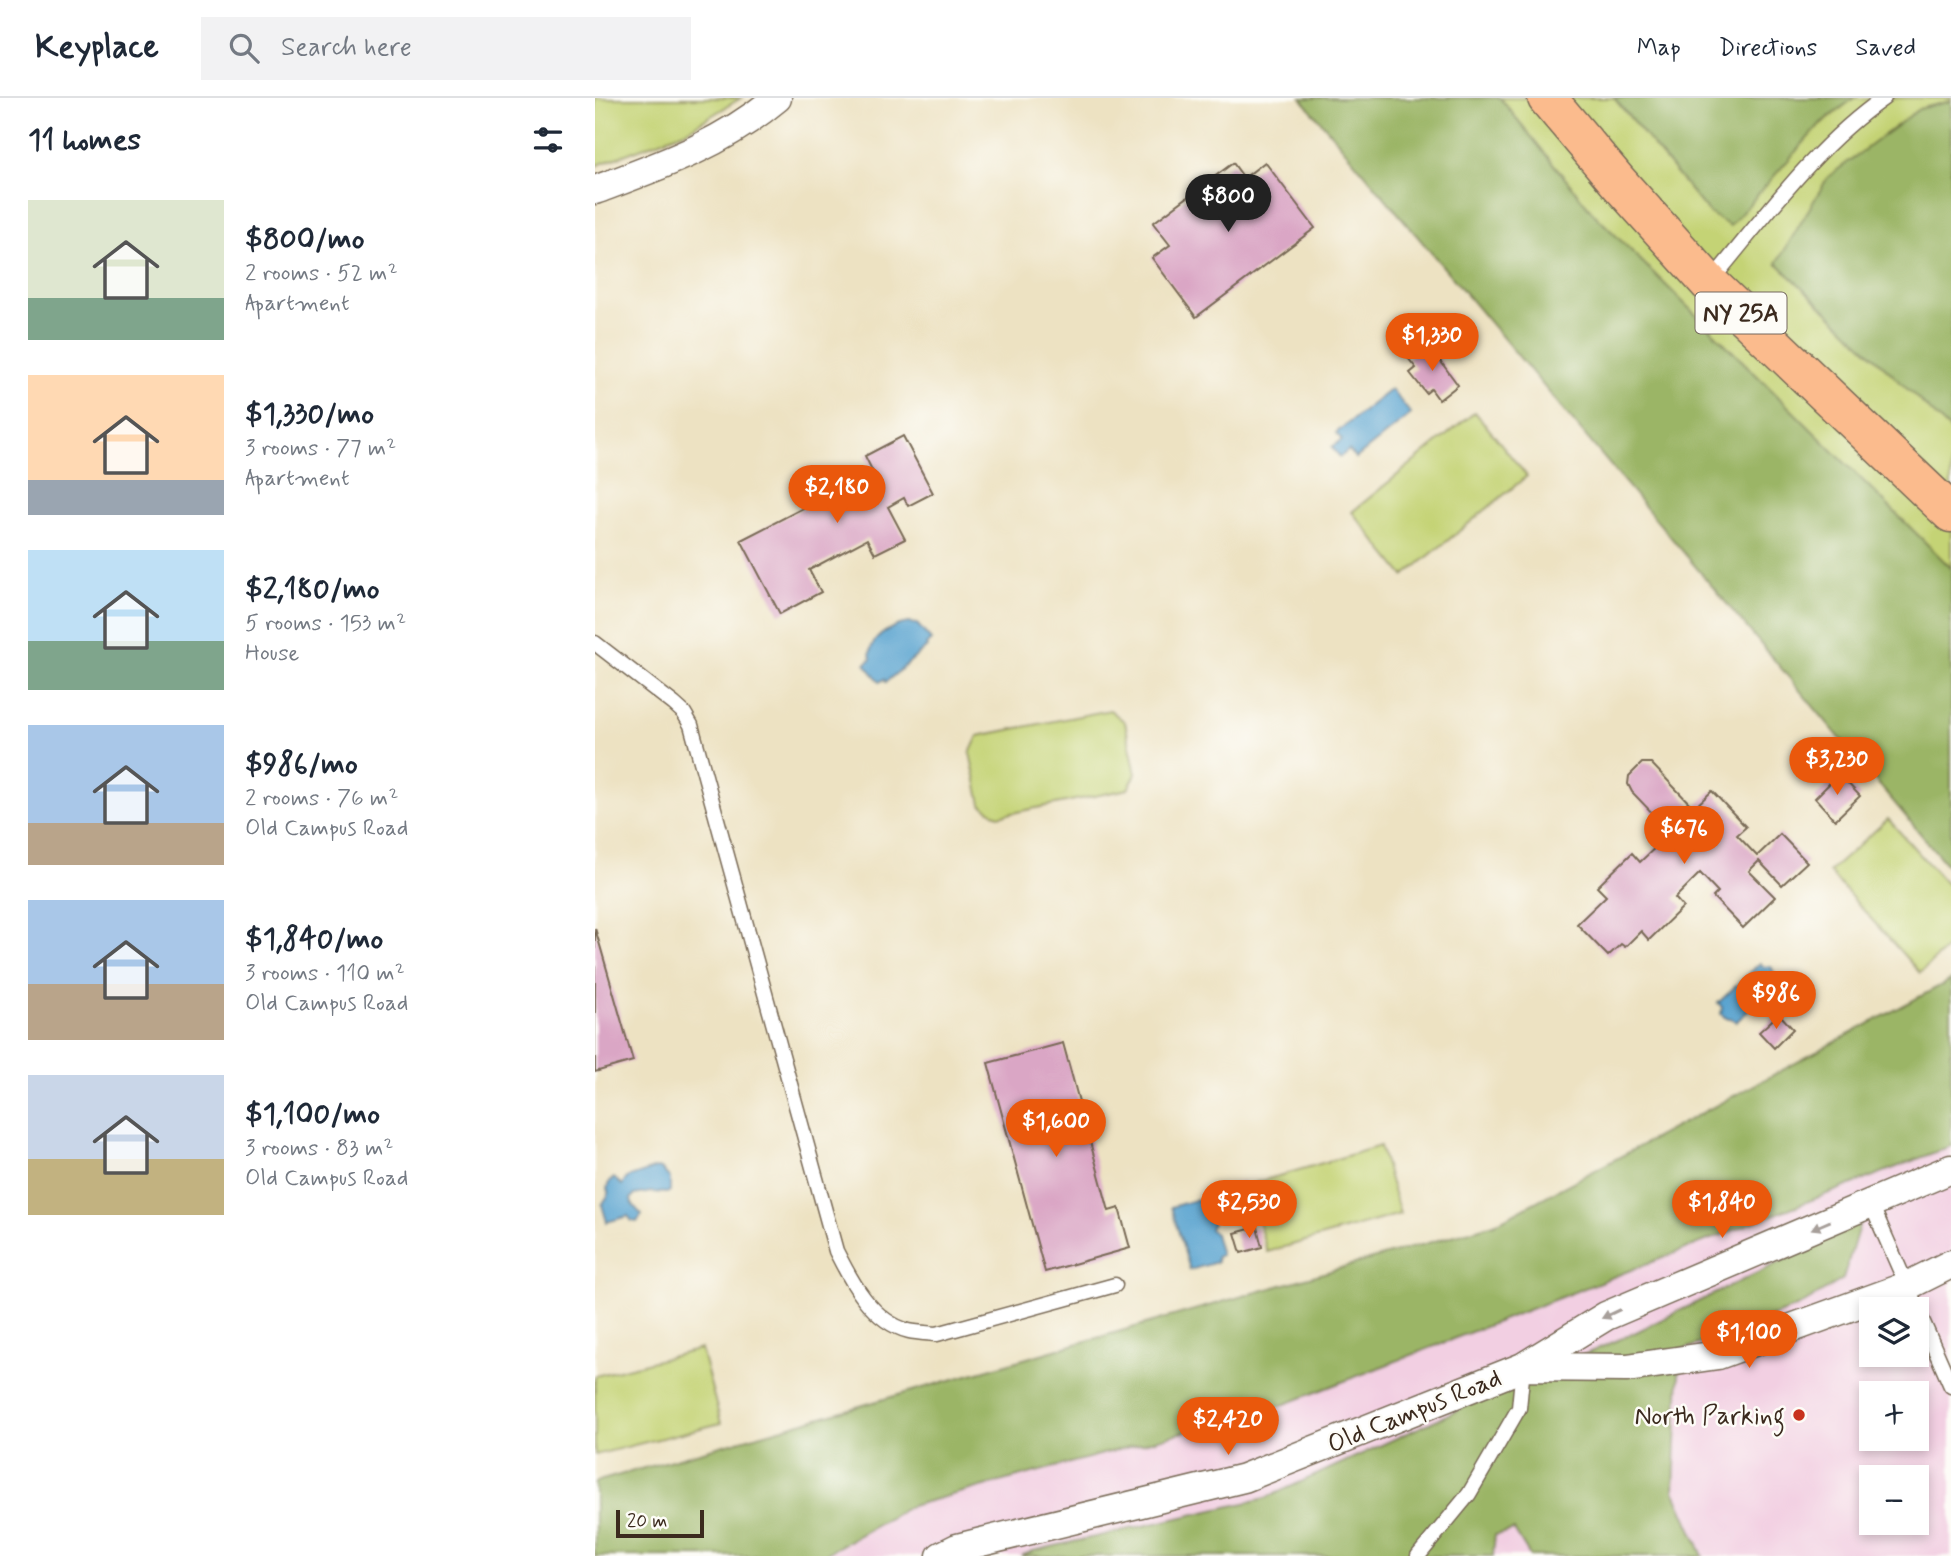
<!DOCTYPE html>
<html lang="en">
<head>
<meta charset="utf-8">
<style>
	:root { --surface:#fff; --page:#f2f2f3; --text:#1f2937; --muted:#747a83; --line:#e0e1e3; --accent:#ea580c }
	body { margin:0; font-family:Mynerve,sans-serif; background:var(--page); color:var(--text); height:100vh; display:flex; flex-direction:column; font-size:26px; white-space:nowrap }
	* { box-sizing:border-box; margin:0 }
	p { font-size:23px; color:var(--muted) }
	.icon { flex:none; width:38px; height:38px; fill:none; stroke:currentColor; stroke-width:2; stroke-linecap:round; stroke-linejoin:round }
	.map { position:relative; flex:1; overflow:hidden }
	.drawer { display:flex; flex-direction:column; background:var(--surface); width:595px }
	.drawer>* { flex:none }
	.buttons { position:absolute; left:1264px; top:1199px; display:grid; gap:14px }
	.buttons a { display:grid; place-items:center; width:70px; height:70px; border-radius:0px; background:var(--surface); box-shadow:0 4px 10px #0003; font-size:35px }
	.scale { position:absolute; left:21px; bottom:18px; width:88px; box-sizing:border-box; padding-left:7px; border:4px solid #3b2a1e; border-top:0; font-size:19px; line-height:24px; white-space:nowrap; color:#3b2a1e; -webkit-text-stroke:5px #fdfcf7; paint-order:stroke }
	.price { position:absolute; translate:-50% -60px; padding:0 16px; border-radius:24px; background:var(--accent); color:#fff; font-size:23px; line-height:46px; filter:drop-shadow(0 2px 4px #0008) }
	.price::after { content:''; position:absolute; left:50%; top:42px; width:21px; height:16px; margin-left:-10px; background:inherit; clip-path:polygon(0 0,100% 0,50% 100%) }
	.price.current { background:#222; color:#fff }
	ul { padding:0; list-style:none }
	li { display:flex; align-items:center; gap:21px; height:175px; padding:0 28px }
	li span { display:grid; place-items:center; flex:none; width:196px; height:140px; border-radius:0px; color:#555 }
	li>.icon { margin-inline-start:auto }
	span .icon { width:84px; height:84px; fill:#fffc; stroke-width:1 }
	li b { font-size:30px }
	h2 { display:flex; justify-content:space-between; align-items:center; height:84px; padding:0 28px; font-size:30px }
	header { display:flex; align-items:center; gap:42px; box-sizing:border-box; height:98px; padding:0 35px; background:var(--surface); border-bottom:2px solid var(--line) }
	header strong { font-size:33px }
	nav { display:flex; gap:38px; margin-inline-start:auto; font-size:24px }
	.search { width:490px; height:63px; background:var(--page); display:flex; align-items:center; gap:18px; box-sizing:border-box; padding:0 24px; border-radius:0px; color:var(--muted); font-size:26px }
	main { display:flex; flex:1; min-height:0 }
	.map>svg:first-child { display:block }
	.built { fill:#f2cfe2; fill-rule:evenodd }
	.green { fill:#c4d375; stroke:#807e4a; stroke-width:2 }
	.forest { fill:#9bb566; stroke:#6b7042; stroke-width:2 }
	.water { fill:#56a2cf; stroke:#486676; stroke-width:2 }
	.building { fill:#daa6c5 }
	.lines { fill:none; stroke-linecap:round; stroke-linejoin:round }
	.service-casing { stroke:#796a57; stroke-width:17 }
	.minor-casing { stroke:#796a57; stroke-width:31 }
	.primary-casing { stroke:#796a57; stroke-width:41 }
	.service { stroke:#fff; stroke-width:14 }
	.minor { stroke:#fff; stroke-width:28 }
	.primary { stroke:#fbbb8d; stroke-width:38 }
	.oneway { fill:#a79f9a }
	.poi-dot { fill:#c8321e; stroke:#fdfcf7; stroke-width:2.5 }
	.labels { text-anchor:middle; stroke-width:5; stroke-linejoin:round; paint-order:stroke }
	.shield { fill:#fdfcf7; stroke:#75695f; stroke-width:2 }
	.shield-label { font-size:24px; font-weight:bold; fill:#3b2a1e }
	.street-label { font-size:26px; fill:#3b2a1e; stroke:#fdfcf7 }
	.poi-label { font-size:26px; fill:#3b2a1e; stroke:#fdfcf7; text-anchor:end }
</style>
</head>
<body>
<header>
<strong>Keyplace</strong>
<div class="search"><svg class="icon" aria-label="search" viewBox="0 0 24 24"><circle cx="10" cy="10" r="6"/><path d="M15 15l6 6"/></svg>Search here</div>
<nav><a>Map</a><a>Directions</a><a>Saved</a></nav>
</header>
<main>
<section class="drawer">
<h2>11 homes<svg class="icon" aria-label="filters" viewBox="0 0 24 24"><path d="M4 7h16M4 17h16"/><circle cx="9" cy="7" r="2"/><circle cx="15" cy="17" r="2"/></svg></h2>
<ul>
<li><span style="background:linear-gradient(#dfe7d0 70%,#7fa58c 0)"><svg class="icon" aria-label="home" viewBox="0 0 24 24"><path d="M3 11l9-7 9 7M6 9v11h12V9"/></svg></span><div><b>$800/mo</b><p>2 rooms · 52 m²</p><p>Apartment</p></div></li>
<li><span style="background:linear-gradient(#ffd9b3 75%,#9aa5b1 0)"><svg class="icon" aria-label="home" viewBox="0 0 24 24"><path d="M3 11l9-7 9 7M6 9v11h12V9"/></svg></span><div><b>$1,330/mo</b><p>3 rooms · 77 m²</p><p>Apartment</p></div></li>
<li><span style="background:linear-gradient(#bfe0f5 65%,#7fa58c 0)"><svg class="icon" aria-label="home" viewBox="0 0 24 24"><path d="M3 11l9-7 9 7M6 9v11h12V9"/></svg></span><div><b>$2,180/mo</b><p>5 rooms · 153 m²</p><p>House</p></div></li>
<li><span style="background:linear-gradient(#a9c7e8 70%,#b9a48a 0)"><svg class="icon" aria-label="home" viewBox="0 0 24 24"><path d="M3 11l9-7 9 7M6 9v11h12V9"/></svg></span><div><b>$986/mo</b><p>2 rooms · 76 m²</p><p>Old Campus Road</p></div></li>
<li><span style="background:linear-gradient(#a9c7e8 60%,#b9a48a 0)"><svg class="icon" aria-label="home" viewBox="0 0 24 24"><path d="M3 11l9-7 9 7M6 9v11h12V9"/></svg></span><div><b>$1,840/mo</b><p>3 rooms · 110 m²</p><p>Old Campus Road</p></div></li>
<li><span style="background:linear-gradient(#c9d6e8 60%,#c2b280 0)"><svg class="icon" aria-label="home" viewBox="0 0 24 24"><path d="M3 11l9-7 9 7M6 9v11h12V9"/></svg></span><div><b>$1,100/mo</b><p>3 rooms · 83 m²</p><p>Old Campus Road</p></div></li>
</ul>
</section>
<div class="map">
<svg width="1356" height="1458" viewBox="0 0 1356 1458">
	<rect width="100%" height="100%" fill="#fdfcf7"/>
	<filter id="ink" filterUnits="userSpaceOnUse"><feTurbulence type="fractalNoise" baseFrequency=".0143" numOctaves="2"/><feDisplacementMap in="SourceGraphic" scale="14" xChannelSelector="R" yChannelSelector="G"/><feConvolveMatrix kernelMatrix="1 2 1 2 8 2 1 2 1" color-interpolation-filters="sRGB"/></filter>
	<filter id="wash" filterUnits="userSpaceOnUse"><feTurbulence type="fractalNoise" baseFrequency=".00686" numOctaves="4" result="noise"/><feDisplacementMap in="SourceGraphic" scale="28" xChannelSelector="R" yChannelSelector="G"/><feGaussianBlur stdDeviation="1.57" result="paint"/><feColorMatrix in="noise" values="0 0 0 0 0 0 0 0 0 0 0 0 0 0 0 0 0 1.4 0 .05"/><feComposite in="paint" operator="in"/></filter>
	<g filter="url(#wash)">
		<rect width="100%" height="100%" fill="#ede2c2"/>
		<path class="built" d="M1356 1048V1458H227L316 1408 685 1308ZM1276 1211H1321V1256H1276ZM1276 1295H1321V1340H1276ZM1276 1379H1321V1424H1276Z"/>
		<path class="green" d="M0 0H146L89 34 0 68Z
			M905 0H1019L1114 115 1259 0H1356V3L1324 11 1182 165 1356 333V470L998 115Z
			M880 314 932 378 809 478 757 414Z
			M515 612 530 624 541 676 533 691 403 718 386 706 375 655 383 638Z
			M1293 721 1356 791V846L1325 875 1234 774Z
			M785 1048 805 1116 672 1154 653 1087Z
			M106 1251 126 1325 0 1357V1278Z"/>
		<path class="forest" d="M706 0H905L998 115 1356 470V772Z
			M1019 0H1259L1226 25 1135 128 1114 115Z
			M1356 3V333L1182 165 1233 79 1324 11Z
			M1356 882V1048L685 1308 316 1408 227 1458H0V1384L899 1126Z
			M1265 1125 1248 1181 1204 1208 1085 1253 1079 1392 1108 1458H935L919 1432 900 1437 898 1458H426L438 1453 671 1400 893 1298 1037 1236Z"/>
		<path class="water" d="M796 291 816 316 761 360 754 352 745 359 737 349 747 342 741 335Z
			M313 525 322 526 336 542 331 547 332 549 291 584 289 581 285 584 270 566 276 561C271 541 296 528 313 525Z
			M1165 865 1169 869 1176 868 1184 885 1141 924 1136 920H1131L1126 916 1127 909 1123 905Z
			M61 1070 66 1071 75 1080V1093L72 1095 57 1094 39 1097 36 1101 37 1106 47 1117 42 1124 37 1123 33 1118 12 1124 7 1107 14 1096 12 1091 14 1084 19 1080 27 1087 32 1080Z
			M603 1101 605 1107 612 1105 618 1125 615 1131 620 1136 626 1157 621 1159 622 1164 595 1172 576 1109Z"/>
		<g id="blocks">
			<path class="building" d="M670 64 720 130 601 219 557 160 575 147 558 125 638 65 649 80Z
				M832 245 863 287 844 302 836 291 831 295 815 275 821 270 813 260Z
				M308 338 338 395 313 408 309 400 293 409 310 441 280 456 272 441 214 472 226 494 185 516 146 442 278 374 270 358Z
				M1047 665H1056L1099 710 1117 693 1151 729 1142 737 1162 758 1185 736 1212 764 1187 787 1164 763 1154 773 1180 799 1148 830 1118 799 1123 794 1105 775 1080 800 1088 809 1054 842 1046 833 1030 849 1026 846 1013 858 982 826 1011 798 1002 789 1037 755 1045 764 1064 746 1059 740V729L1066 724 1037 694 1033 686 1034 678Z
				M1244 676 1265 698 1240 722 1220 700Z
				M0 830 38 963 0 974Z
				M1184 916 1198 931 1179 950 1164 934Z
				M468 945 514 1113 524 1110 535 1150 450 1174 393 965Z
				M648 1083 654 1103 633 1109 627 1089Z
				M662 1129 667 1149 646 1155 640 1135Z"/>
		</g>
	</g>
	<g filter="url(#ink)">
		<use href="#blocks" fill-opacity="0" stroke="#796a57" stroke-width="2"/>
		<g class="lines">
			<g class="service-casing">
				<path id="service" d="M1115 184C1169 120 1220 48 1289 0
					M0 545 79 606 89 615 96 627 241 1153C256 1183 277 1224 314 1233 323 1235 333 1235 342 1236L520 1187
					M1276 1106 1356 1288
					M823 1458 874 1396 924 1310 928 1269"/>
			</g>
			<g class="minor-casing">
				<path id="minor" d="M0 92C67 67 126 47 182 0
					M928 1269 1032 1270 1123 1257 1312 1188 1356 1166
					M346 1458 362 1450 649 1380 928 1269 1011 1218 1356 1071"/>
			</g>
			<g class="primary-casing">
				<path id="primary" d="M952 0 1023 84 1114 185 1356 415"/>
			</g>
			<use href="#service" class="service"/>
			<use href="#minor" class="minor"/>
			<use href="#primary" class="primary"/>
		</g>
		<defs><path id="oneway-solid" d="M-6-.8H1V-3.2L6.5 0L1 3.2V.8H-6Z" transform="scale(1.75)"/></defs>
		<g class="oneway">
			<use href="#oneway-solid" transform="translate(1226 1127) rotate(157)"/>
			<use href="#oneway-solid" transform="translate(1016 1216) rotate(155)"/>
		</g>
	</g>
	<circle class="poi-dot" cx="1204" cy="1317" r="7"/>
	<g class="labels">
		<rect class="shield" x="1100.5" y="194.5" width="91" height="41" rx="5"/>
		<g class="shield-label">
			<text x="1146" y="223">NY 25A</text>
		</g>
		<g class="street-label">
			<text transform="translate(819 1312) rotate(-22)" y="9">Old Campus Road</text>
		</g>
		<g class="poi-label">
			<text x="1190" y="1326">North Parking</text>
		</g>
	</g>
</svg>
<div class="buttons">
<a><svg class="icon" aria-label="layers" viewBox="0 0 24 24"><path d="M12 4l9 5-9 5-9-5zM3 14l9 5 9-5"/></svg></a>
<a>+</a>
<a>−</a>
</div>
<div class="scale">20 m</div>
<b class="price current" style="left:633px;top:136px">$800</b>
<b class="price" style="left:837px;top:275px">$1,330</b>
<b class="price" style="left:242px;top:427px">$2,180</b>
<b class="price" style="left:1242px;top:699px">$3,230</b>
<b class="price" style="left:1089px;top:768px">$676</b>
<b class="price" style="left:1181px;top:933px">$986</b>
<b class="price" style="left:461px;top:1061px">$1,600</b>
<b class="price" style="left:654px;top:1142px">$2,530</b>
<b class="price" style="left:1127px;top:1142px">$1,840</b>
<b class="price" style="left:1154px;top:1272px">$1,100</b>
<b class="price" style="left:633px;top:1359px">$2,420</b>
</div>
</main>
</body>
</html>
